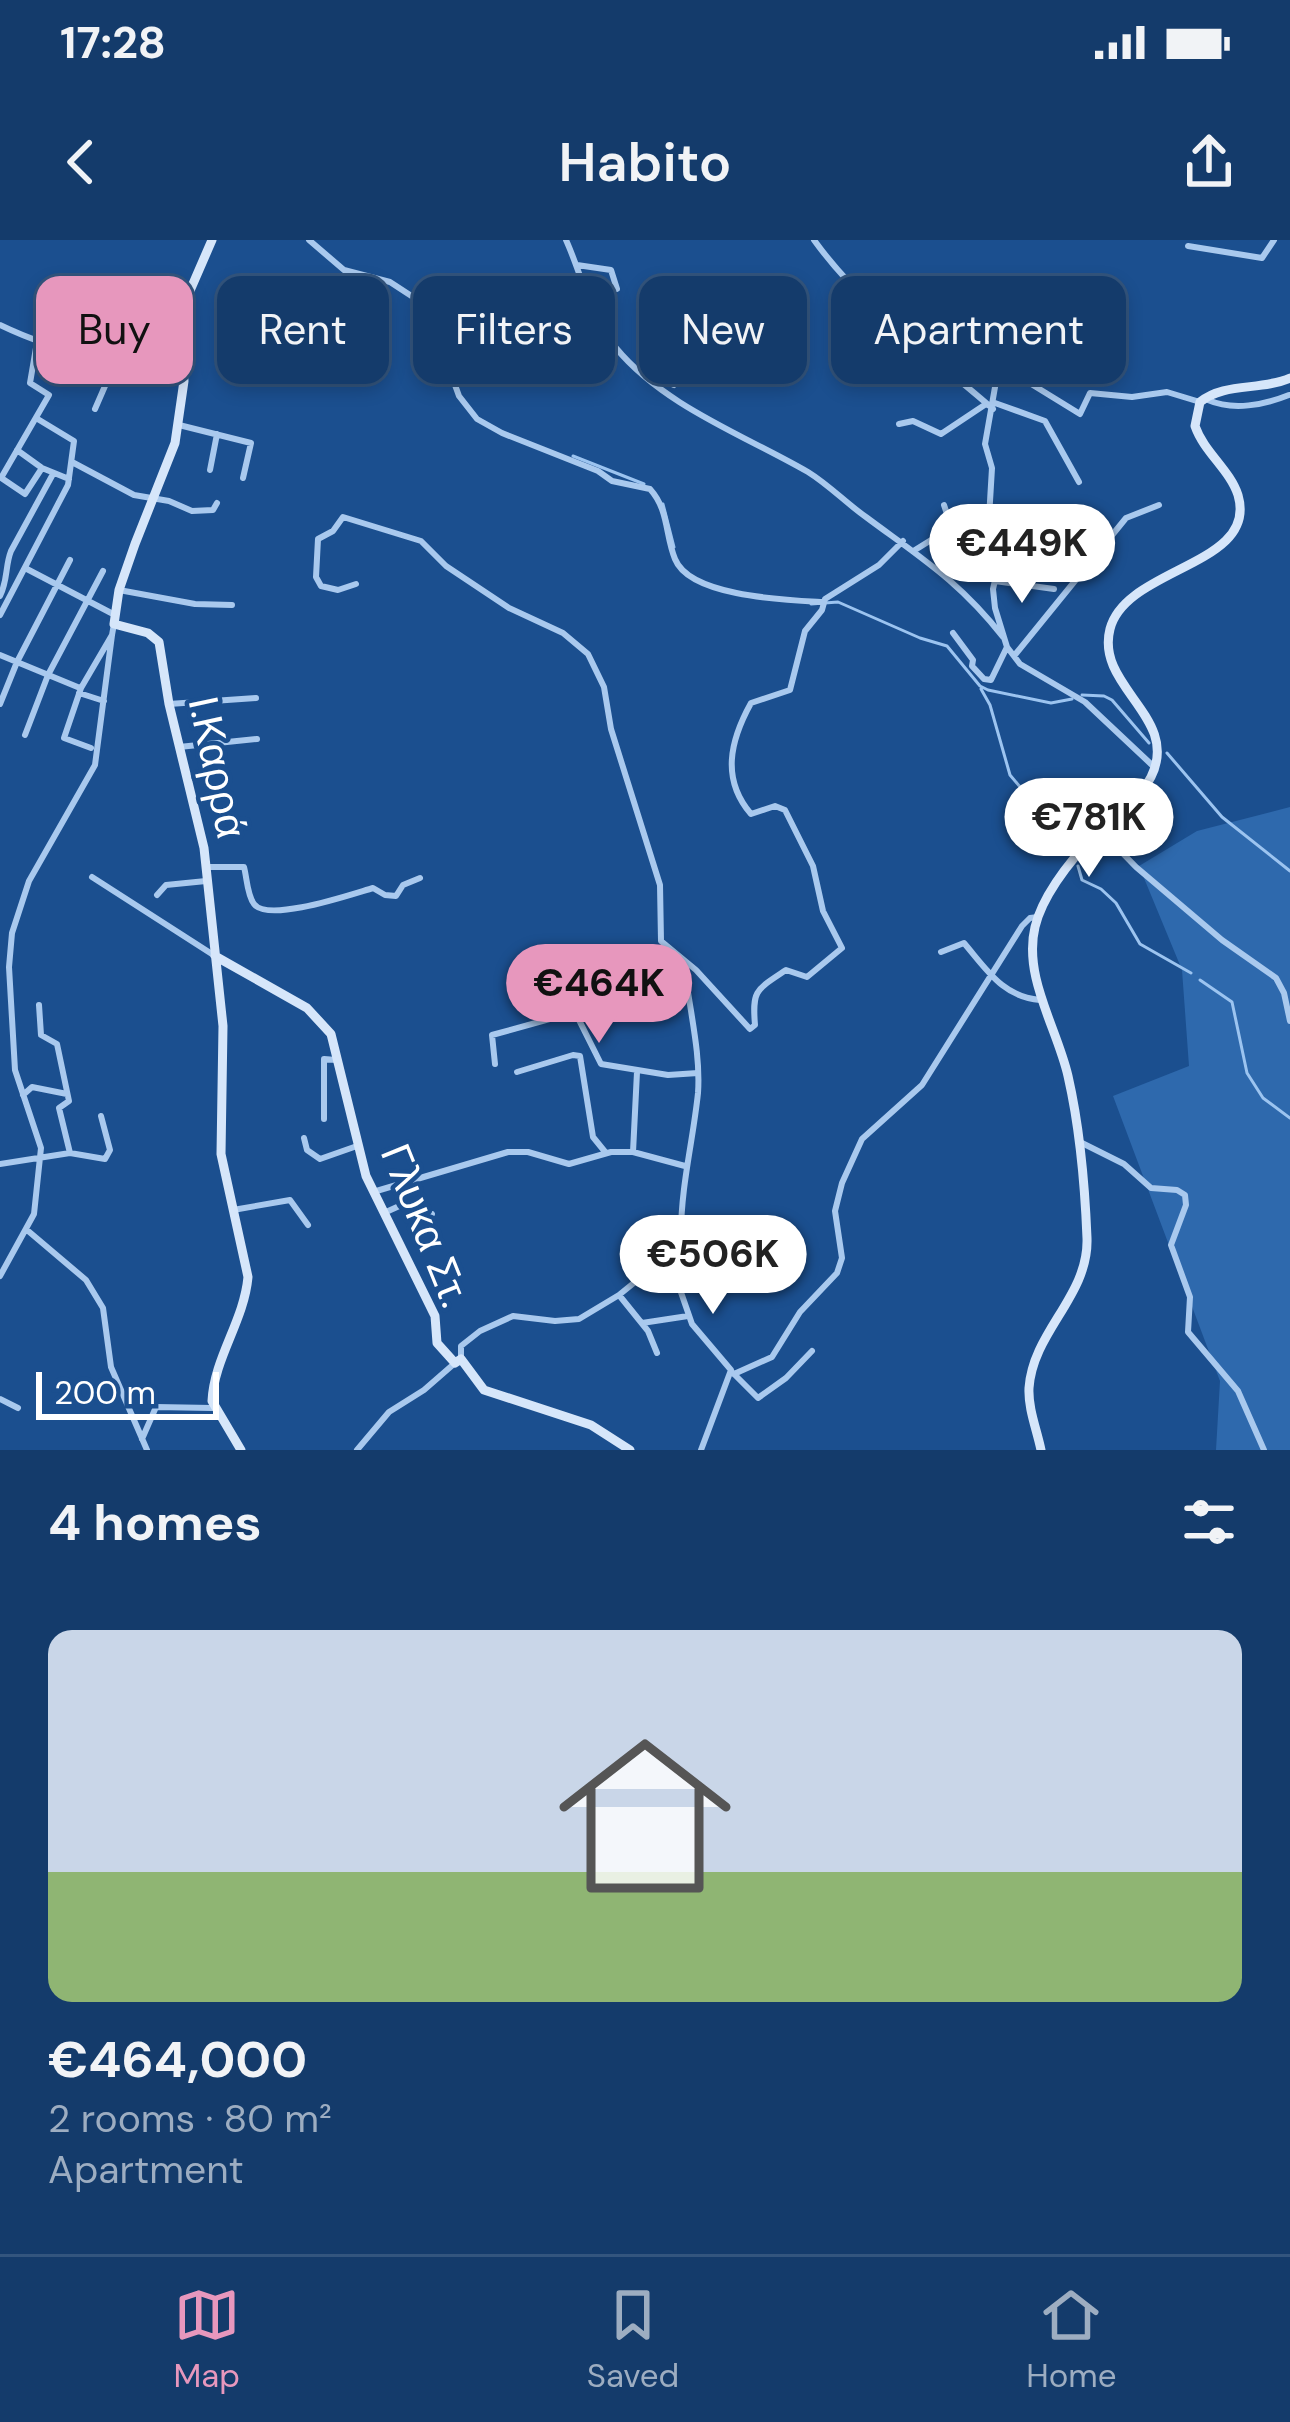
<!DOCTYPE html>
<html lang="en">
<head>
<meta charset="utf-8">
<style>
	:root { --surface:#143b6b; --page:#1d4271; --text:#f1f3f6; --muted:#9dadc1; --line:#33557e; --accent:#e797bd }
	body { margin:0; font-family:"DM Sans",sans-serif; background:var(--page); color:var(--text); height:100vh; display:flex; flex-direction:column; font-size:45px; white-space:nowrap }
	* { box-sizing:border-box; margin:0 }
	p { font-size:39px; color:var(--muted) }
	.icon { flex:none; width:66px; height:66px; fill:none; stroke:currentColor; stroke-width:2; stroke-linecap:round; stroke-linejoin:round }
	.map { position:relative; height:1210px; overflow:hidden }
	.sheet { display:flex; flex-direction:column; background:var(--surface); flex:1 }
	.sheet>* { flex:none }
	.top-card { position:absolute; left:36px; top:36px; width:1218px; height:108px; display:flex; gap:24px }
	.scale { position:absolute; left:36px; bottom:30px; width:183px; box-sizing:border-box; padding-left:12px; border:6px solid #fff; border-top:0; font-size:33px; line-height:42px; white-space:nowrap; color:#fff; -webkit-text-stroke:9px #1b4f8f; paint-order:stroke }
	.price { position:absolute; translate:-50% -102px; padding:0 27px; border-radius:42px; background:#fff; color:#222; font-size:39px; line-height:78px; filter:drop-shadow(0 3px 6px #0008) }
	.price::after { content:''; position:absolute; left:50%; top:72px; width:36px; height:27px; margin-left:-18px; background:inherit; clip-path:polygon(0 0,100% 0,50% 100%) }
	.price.on { background:var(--accent); color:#111 }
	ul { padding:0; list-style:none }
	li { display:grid; align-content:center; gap:24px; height:636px; padding:0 48px }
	li span { display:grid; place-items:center; height:372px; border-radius:24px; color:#555 }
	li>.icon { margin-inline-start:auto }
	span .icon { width:216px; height:216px; fill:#fffc; stroke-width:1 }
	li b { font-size:51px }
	h2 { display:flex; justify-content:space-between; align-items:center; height:144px; padding:0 48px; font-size:51px }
	.tag { padding:0 42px; border-radius:24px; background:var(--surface); box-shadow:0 6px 18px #0003,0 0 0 3px var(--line); font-size:42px; line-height:108px }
	.tag.on { background:var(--accent); color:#111 }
	.status { display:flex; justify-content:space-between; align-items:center; height:84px; padding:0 60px; background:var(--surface); direction:ltr }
	.status svg { height:33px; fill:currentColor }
	header { display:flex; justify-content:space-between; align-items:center; height:156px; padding:0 48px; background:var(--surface); font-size:54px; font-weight:600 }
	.tabs { display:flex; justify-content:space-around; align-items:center; height:168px; border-top:3px solid var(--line); background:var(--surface); font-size:33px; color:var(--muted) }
	.tabs a { display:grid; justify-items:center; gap:6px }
	.tabs .on { color:var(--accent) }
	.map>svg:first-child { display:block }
	.green { fill:#2e69ad }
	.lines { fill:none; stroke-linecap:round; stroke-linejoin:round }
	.stream { stroke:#9cc4f0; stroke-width:3 }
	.street { stroke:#a9c9ee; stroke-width:6 }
	.secondary { stroke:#d6e6fa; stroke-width:9 }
	.labels { text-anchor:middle; stroke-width:9; stroke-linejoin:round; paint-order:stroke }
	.street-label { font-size:42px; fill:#fff; stroke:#1b4f8f }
</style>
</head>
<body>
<div class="status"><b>17:28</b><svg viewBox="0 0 49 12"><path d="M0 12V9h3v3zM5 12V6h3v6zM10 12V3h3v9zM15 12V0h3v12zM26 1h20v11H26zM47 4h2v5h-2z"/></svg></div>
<header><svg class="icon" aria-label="back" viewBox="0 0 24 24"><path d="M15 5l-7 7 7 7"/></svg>Habito<svg class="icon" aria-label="share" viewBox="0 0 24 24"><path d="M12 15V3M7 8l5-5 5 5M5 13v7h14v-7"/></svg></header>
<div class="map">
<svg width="1290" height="1210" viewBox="0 0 1290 1210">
	<rect width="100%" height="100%" fill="#1b4f8f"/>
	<path class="green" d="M1290 567V1210H1216L1220 1141 1113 856 1189 826 1182 730 1139 626 1197 591Z"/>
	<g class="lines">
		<path class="stream" d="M573 216 644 244
			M663 264 674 307
			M811 364 838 362 920 398 947 406 980 446 988 450 1051 463 1072 459
			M981 449 990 465 1010 535 1070 606
			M1082 455 1104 456 1112 460 1149 503
			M1167 513 1222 577 1290 631
			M1078 626 1082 640 1101 649 1116 663 1140 704 1191 733
			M1200 740 1232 762 1247 833 1263 858 1290 878"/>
		<path class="street" d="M309 0 344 30 390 42 413 57 434 87 459 156 477 179 502 193 598 231 612 241 650 249C669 270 665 295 675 319 690 357 787 360 823 362
			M566 0C582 35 590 78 616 108 664 166 744 195 808 232 829 245 846 263 866 277 921 318 959 341 1003 397
			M814 0C863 68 930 114 993 169
			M1188 6 1262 18 1274 0
			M577 25 611 30 617 49
			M1017 60 1001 113 985 204 992 228 989 278 1001 314 993 349 995 368 1007 407 1020 424 1085 462 1152 525
			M0 85C60 114 115 124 181 115
			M640 128 674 145
			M998 141 1028 142 1080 174 1090 153 1132 157 1167 152 1200 162
			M1208 160C1233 171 1264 165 1289 155
			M995 163 1045 181 1079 242
			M95 169 105 146 102 119
			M899 184 913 181 941 194 986 164
			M179 185 251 203 243 238
			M17 210 42 228 69 239
			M72 222 134 255 169 261 192 271 213 270 217 263
			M210 230 217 194
			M0 237 25 254 42 228
			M1 238 49 155 30 143 37 102
			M996 298 1040 281
			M915 310 944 292 948 277 944 265
			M25 328 115 375
			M995 341 1054 349
			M356 344 338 350 321 346 316 337 318 299 333 291 343 277 421 301 446 326 509 368 563 393 588 414 604 447 611 489 660 645 661 701 696 730 750 789 755 785C752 750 756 750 786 730L807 737 842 708 823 671 813 626 785 570 775 566 751 574C721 539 730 501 751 463L790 450 805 391 822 370 825 359 879 325 903 301
			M119 350 195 364 232 365
			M0 356C8 340 5 326 11 311L53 234
			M0 375 68 245 74 201 36 178
			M953 393 973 420 972 426 984 439 991 440 1007 407
			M0 415 80 448
			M1014 416 1126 278 1159 265
			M79 453 104 461
			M0 464 17 422 70 320
			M169 464 256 458
			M25 495 48 435 103 331
			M179 507 257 499
			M91 508 64 498 81 448 112 395 114 384
			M1099 589 1136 627 1222 700 1276 738 1284 753 1290 781
			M205 627H244C247 638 247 655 254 664 268 683 352 654 373 648L385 655 396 656 403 645 420 638
			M92 637 215 716
			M157 655 166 645 206 641
			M941 712 964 703C987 730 1003 757 1040 760
			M684 721C688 765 701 810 698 853 693 901 681 946 681 994L656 1022 658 1028 676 1038 692 1084 731 1130 701 1210
			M39 765 41 795 57 804 69 861 59 868 70 913
			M495 824 492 795 575 772 601 824 668 835 698 833
			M517 832 573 815 580 816 593 897 606 913
			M23 855 32 847 67 854
			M324 879V819L336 820
			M304 898 307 910 320 919 357 906
			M1080 902 1124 924 1151 948 1177 950 1185 955 1186 965 1171 1005 1190 1057 1188 1092 1238 1151 1264 1210
			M633 912 637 832
			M0 924 70 913 105 919 110 910 101 876
			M373 952 508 912H528L569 924 611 912H633L685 926
			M233 970 290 960 308 985
			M386 972 406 963 417 978 432 974
			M27 990 86 1040 103 1068 111 1127 147 1210
			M0 1036 34 974 41 908 15 830 9 727 12 693 29 641 95 525 112 395
			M619 1055 648 1091 657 1113
			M642 1083 688 1076
			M461 1119V1106L480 1091 513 1076 555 1081 579 1079 619 1055 656 1025
			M733 1133 758 1158 786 1138 812 1111
			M734 1134 772 1117 800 1072 837 1033 842 1018 835 971 842 943 862 899 922 845 1022 686 1030 678 1038 677
			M0 1159 18 1168
			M142 1199 156 1167 212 1168
			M357 1210 389 1172 424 1150 455 1123"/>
		<path class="secondary" d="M212 0 179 76 184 141 175 203 135 304 119 350 114 384 148 393 159 402 169 464 204 608 223 786 221 914 248 1037C244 1081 214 1118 212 1161L241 1210
			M215 716 307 768 331 794 366 936 435 1076 437 1103 455 1123 461 1119 484 1150 591 1185 630 1210
			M1041 1210C1037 1190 1028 1169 1029 1148 1033 1091 1089 1056 1087 998 1085 948 1079 884 1068 836 1057 788 1023 737 1035 687 1043 653 1076 614 1100 589 1116 572 1140 558 1151 537 1181 477 1095 447 1110 389 1126 327 1259 326 1238 255 1230 230 1204 212 1195 186L1200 162C1224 142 1261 151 1290 138"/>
	</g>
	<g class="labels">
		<g class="street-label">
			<text transform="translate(218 527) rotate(78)" y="15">Ι.Καρρά</text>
			<text transform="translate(426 985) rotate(68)" y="15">Γλυκα Στ.</text>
		</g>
	</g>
</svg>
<div class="scale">200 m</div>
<b class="price" style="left:1022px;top:366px">€449K</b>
<b class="price" style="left:1089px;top:640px">€781K</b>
<b class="price on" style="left:599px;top:806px">€464K</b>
<b class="price" style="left:713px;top:1077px">€506K</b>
<div class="top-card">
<a class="tag on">Buy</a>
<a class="tag">Rent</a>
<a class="tag">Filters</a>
<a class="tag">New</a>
<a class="tag">Apartment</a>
</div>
</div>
<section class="sheet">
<h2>4 homes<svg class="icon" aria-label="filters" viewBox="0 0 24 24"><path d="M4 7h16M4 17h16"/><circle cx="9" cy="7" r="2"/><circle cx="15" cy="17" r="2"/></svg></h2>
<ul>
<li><span style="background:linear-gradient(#c9d6e8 65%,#8fb573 0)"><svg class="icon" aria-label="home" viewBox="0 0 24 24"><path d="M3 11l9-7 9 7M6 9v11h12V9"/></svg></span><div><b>€464,000</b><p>2 rooms · 80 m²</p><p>Apartment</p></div></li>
</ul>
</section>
<nav class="tabs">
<a class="on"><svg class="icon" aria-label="map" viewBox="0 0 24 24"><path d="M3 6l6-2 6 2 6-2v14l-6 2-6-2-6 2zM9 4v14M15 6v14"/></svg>Map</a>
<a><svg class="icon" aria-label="saved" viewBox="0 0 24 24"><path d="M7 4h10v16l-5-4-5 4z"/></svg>Saved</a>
<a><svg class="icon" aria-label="home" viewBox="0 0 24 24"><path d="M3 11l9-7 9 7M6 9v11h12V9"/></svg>Home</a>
</nav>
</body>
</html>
